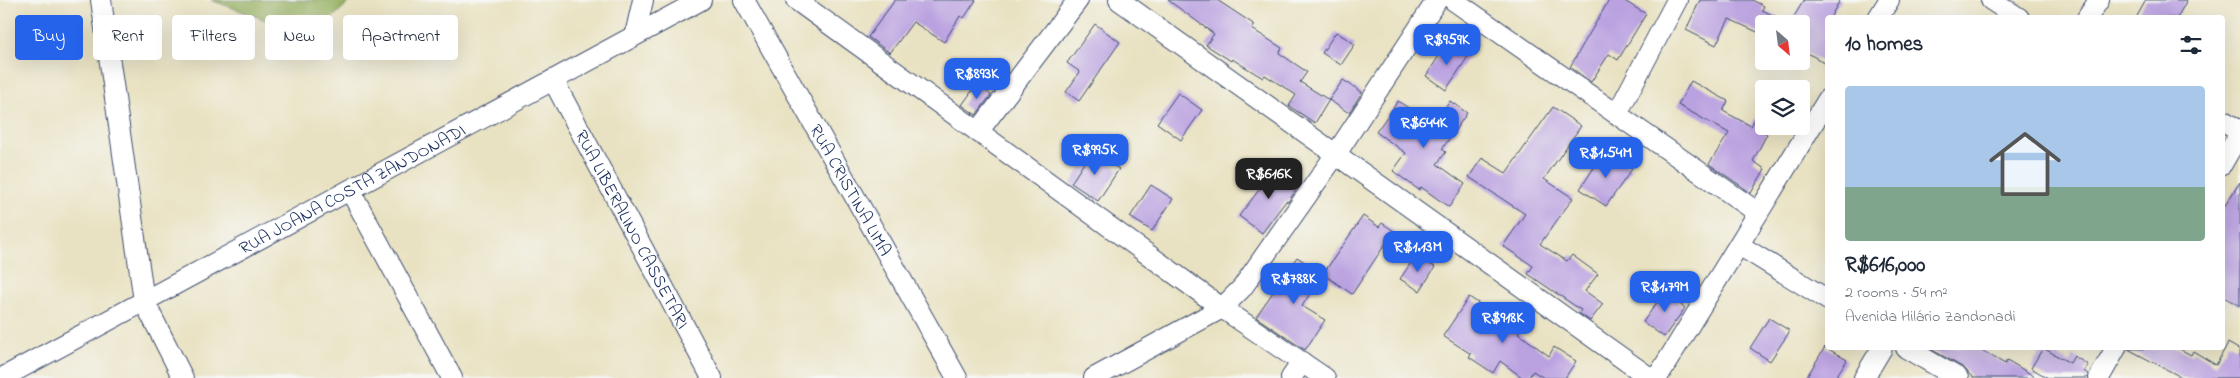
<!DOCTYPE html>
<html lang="en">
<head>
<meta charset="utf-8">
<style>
	:root { --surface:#fff; --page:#f6f6f7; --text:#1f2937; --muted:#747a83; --accent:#2563eb }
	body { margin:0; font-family:"Indie Flower",sans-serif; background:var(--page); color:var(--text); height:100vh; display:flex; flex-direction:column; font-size:19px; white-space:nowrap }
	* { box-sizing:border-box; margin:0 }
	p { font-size:16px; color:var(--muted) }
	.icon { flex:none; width:28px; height:28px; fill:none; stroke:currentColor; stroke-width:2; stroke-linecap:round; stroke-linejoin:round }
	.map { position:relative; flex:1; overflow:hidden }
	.drawer { position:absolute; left:1825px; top:15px; width:400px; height:335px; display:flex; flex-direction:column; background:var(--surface); border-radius:5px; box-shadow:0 5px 20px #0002 }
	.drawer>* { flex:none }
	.banner { position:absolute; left:15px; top:15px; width:475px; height:45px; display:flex; gap:10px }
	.needle { width:32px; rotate:152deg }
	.tools { position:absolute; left:1755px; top:15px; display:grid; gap:10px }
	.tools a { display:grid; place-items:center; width:55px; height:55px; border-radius:5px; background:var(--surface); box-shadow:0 5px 20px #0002; font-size:25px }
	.price { position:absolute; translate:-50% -42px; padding:0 11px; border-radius:10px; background:var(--accent); color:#fff; font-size:16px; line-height:32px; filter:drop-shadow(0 1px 2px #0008) }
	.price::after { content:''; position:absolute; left:50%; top:30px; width:15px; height:11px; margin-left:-8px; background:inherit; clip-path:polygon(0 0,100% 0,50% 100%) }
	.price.current { background:#222; color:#fff }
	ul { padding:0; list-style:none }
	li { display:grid; align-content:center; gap:10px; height:265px; padding:0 20px }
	li span { display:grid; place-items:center; height:155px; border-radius:5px; color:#555 }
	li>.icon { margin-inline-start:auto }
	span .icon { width:90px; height:90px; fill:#fffc; stroke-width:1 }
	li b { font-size:21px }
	h2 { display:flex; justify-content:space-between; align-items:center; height:60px; padding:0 20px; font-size:21px }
	.tag { padding:0 18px; border-radius:5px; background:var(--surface); box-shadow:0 5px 20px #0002; font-size:18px; line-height:45px }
	.tag.current { background:var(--accent); color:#fff }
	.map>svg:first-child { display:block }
	.forest { fill:#98b264; stroke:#5a7061 }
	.building { fill:#baa1e0 }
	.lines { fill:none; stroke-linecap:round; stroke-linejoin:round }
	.minor-casing { stroke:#3a4a6d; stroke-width:22 }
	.minor { stroke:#fff; stroke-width:20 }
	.labels { text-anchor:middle; stroke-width:4; stroke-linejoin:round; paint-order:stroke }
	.street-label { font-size:18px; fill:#1b2f5e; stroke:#f6f6f2 }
</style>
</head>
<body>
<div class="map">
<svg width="2240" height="378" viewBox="0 0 2240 378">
	<rect width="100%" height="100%" fill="#f6f6f2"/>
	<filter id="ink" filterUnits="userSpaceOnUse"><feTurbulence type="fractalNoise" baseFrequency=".02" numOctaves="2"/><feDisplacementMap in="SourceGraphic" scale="10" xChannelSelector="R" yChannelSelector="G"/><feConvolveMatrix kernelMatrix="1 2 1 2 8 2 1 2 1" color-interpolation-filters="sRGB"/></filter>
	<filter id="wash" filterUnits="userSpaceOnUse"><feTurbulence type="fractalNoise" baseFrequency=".0096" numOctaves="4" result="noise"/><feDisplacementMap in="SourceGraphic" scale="20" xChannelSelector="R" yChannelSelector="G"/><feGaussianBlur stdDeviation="1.12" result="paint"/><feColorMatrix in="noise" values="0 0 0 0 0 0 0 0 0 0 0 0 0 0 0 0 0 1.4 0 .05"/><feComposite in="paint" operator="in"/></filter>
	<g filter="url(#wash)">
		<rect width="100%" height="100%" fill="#e9e2c2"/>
		<path class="forest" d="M211 0H351L312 37Z"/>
		<g id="blocks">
			<path class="building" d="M895 0H976L964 18 960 16 944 42 913 22 890 53 868 37Z
				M1168 0H1217L1255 25 1252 29 1282 48 1279 53 1307 72 1300 82 1329 100 1315 123 1289 106 1296 95 1265 75 1263 78 1232 59 1231 61 1206 45 1214 34Z
				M1609 0H1623L1646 14 1618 60 1609 54 1591 82 1570 67Z
				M1700 0H1752L1764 6 1762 10 1790 23 1804 0H1840L1830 18H1828V65L1801 49V24H1764V35L1729 19 1716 45 1686 30Z
				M2146 0H2187L2177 18H2136Z
				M1095 24 1120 42 1079 101 1066 92 1080 72 1067 63Z
				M1336 32 1355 44 1341 65 1322 53Z
				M1448 42 1469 55 1446 90 1426 76Z
				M1343 80 1362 92 1349 113 1329 100Z
				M1691 81 1728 101 1723 111 1751 126 1764 103V132L1767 134 1753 161 1765 169 1751 193 1709 164 1729 133 1678 105Z
				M977 84 991 95 976 115 962 105Z
				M1178 93 1202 110 1181 140 1157 123Z
				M1398 101 1434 125 1450 101 1467 113 1442 149 1446 152 1437 164 1465 184 1449 207 1421 187 1419 190 1393 171 1406 153 1376 132Z
				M1553 107 1581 126 1544 179 1573 198 1540 244 1567 261 1572 255 1598 274 1585 291 1603 304 1590 321 1579 313 1581 310 1528 274 1533 266 1503 246 1525 214 1469 177 1482 158 1506 173Z
				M1605 151 1632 169 1606 206 1580 189Z
				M1091 152 1119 169 1098 201 1071 183Z
				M1272 167 1299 185 1288 202 1286 201 1262 233 1239 216 1262 186Z
				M2240 182V306L2222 296V210Z
				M1151 185 1173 199 1152 231 1130 217Z
				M1363 216 1379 227 1382 223 1394 231 1352 294 1323 274Z
				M1416 255 1435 267 1420 291 1400 279Z
				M1297 257 1323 274 1302 306 1325 320 1305 350 1256 317Z
				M1668 287 1681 297 1677 302 1685 308 1664 337 1643 322Z
				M1469 297 1496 315 1499 311 1523 326 1518 333 1549 356 1554 347 1576 361 1565 378H1544L1533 371 1528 378H1523L1500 361 1493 373 1469 357 1471 354 1443 336Z
				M1769 318 1790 331 1770 361 1750 348Z
				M2228 343 2240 350V378H2183L2128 349 2178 348 2191 355 2193 351 2216 365Z
				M1825 347 1847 360 1835 378H1806Z
				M1929 348H1978L2005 364 2007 360 2037 378H1973L1964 368Z
				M2043 348 2070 363 2074 356 2088 365 2084 371 2088 374 2087 378H2048L2031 368Z"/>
		</g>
	</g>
	<g filter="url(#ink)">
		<use href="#blocks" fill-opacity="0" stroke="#3a4a6d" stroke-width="1"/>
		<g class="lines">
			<g class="minor-casing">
				<g id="minor">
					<path d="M101 0 144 301 183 378"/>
					<path id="s1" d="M744 0 957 378"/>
					<path d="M796 0 1222 308 1325 378"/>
					<path d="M1119 0 1650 378"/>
					<path d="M1453 0 1757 212"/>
					<path d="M1991 0 2019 18"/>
					<path d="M1878 18 1889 0"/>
					<path d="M2087 18 2099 0"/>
					<path d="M635 35 643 0"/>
					<path id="s2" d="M553 80 712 378"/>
					<path d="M1617 114 1677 0"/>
					<path d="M2222 120 2240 131"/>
					<path d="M978 132 1078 0"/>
					<path d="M2222 164 2240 133"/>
					<path d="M350 190 452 378"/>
					<path d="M1739 245 1828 300"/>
					<path d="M1906 348 1958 378"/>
					<path id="s3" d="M2 378 701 0"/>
					<path d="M1094 378 1222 308 1242 288 1336 154 1437 0"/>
					<path d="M1291 378 1302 362"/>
					<path d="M1657 378 1828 99"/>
					<path d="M1864 378 1882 348"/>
					<path d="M2099 378 2116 348"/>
				</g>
			</g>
			<use href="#minor" class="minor"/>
		</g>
	</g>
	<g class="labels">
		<g class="street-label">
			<text dy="6" stroke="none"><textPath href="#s3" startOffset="398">RUA JOANA COSTA ZANDONADI</textPath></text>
			<text dy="6" stroke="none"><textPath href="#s1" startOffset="218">RUA CRISTINA LIMA</textPath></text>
			<text dy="6" stroke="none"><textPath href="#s2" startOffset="169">RUA LIBERALINO CASSETARI</textPath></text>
		</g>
	</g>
</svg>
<div class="tools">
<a><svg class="needle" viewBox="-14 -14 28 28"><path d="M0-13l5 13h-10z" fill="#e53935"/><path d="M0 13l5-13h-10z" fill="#747a83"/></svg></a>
<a><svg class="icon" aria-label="layers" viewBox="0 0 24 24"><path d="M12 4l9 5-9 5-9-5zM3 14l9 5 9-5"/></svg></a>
</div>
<b class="price" style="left:1447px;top:66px">R$959K</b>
<b class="price" style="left:977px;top:100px">R$893K</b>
<b class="price" style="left:1424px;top:149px">R$644K</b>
<b class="price" style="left:1095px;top:176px">R$995K</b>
<b class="price" style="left:1606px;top:179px">R$1.54M</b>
<b class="price current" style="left:1269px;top:200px">R$616K</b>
<b class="price" style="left:1418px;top:273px">R$1.13M</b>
<b class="price" style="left:1294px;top:305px">R$788K</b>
<b class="price" style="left:1665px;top:313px">R$1.79M</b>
<b class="price" style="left:1503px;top:344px">R$918K</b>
<div class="banner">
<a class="tag current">Buy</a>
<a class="tag">Rent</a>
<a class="tag">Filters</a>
<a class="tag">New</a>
<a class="tag">Apartment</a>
</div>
<section class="drawer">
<h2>10 homes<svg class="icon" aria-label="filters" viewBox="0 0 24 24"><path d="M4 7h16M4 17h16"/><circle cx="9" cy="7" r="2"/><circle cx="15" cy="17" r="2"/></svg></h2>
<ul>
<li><span style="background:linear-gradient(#a9c7e8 65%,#7fa58c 0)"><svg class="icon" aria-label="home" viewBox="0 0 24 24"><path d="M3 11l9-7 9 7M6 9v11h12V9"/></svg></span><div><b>R$616,000</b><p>2 rooms · 54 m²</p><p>Avenida Hilário Zandonadi</p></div></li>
</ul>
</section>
</div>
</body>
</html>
